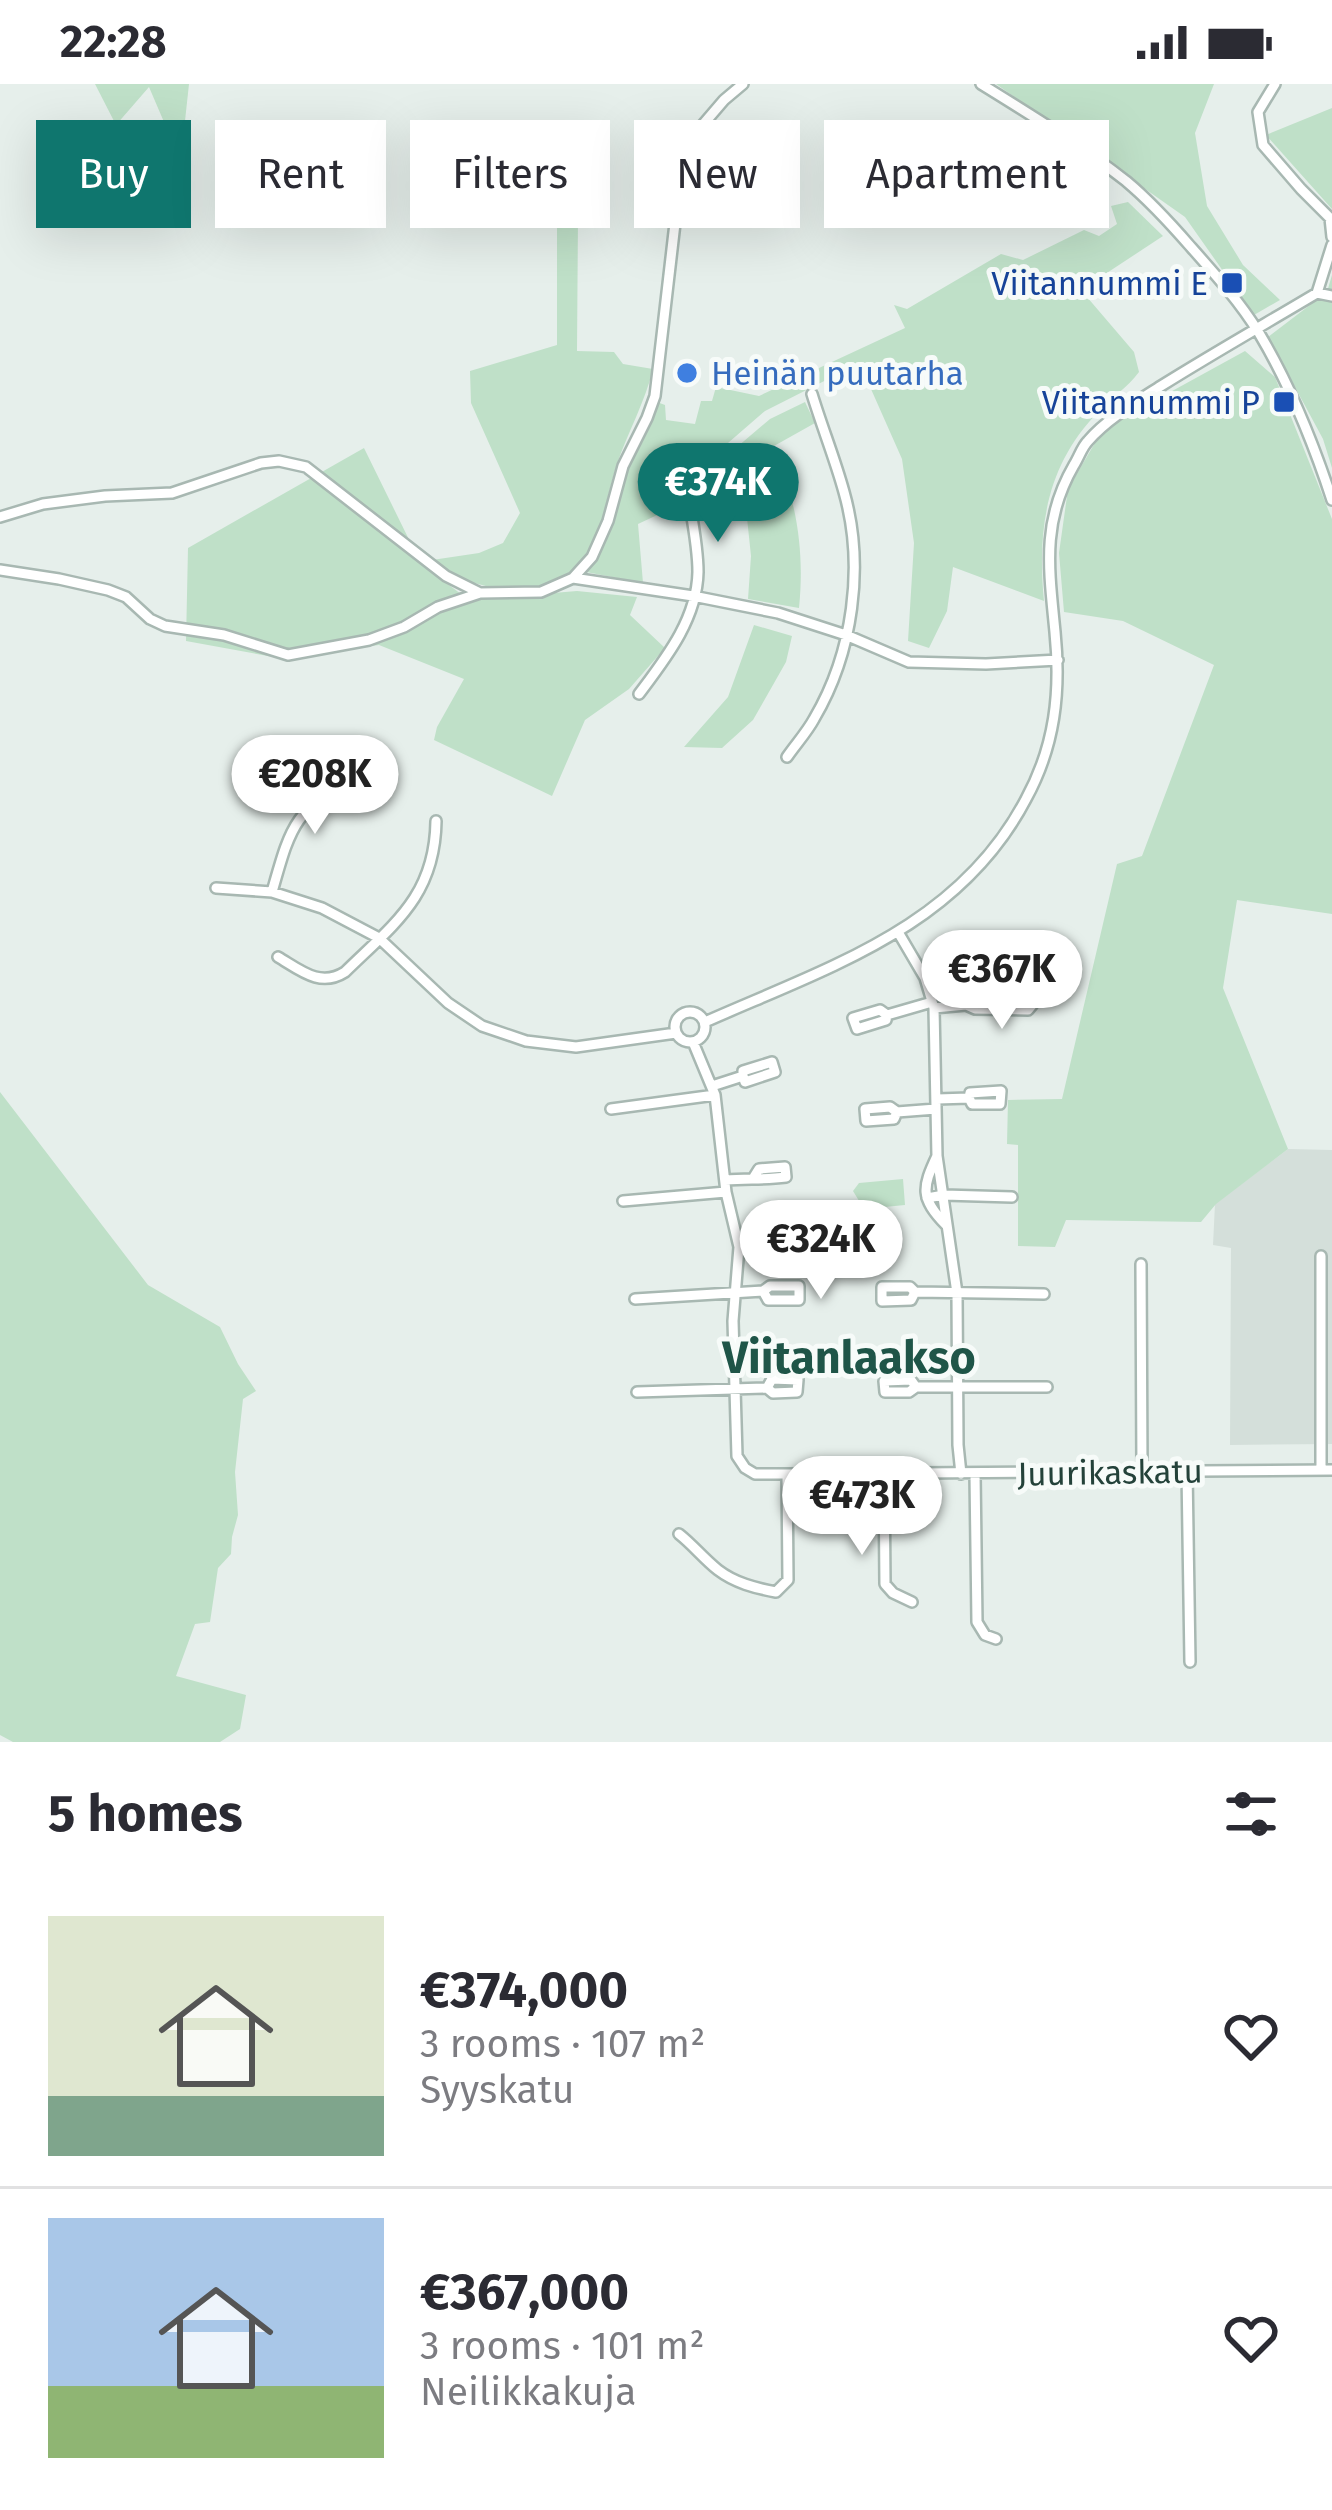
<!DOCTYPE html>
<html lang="en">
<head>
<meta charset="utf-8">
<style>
	:root { --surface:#fff; --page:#f7f7f7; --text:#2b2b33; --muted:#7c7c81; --line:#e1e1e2; --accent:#0f766e }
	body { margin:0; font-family:"Fira Sans",sans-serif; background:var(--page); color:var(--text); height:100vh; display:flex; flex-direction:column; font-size:45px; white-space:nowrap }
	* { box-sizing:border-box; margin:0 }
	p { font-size:39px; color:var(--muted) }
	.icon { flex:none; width:66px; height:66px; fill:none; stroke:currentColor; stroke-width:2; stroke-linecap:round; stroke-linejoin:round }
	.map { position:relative; height:1658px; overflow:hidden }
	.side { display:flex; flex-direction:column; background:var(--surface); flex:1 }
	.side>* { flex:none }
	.banner { position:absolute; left:36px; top:36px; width:1260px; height:108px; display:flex; gap:24px }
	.price { position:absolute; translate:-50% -102px; padding:0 27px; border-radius:42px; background:#fff; color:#222; font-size:39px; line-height:78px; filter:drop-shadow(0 3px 6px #0008) }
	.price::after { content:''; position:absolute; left:50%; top:72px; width:36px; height:27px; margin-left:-18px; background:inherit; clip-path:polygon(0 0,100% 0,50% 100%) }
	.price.current { background:var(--accent); color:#fff }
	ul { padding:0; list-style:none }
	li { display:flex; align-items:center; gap:36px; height:300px; padding:0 48px }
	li+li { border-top:3px solid var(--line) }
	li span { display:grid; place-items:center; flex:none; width:336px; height:240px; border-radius:0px; color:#555 }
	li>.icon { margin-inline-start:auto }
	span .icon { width:144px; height:144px; fill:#fffc; stroke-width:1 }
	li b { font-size:51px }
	h2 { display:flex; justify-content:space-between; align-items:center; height:144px; padding:0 48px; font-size:51px }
	.tag { padding:0 42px; border-radius:0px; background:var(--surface); box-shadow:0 12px 48px #0002; font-size:42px; line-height:108px }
	.tag.current { background:var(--accent); color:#fff }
	.status { display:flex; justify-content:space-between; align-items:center; height:84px; padding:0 60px; background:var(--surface); direction:ltr }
	.status svg { height:33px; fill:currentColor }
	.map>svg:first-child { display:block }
	.built { fill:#d4dfda }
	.green { fill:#bfe0c8 }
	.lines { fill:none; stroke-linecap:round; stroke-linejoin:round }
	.minor-casing { stroke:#a8b8b2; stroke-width:14 }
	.minor { stroke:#fff; stroke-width:9 }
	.transit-dot { fill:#1a4fb4; stroke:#f7fbf9; stroke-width:4.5 }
	.shop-dot { fill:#3f7fe0; stroke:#f7fbf9; stroke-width:4.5 }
	.labels { text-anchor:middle; stroke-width:10; stroke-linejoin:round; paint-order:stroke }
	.transit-label { font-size:33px; fill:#164399; stroke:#f7fbf9; text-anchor:end }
	.shop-label { font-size:33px; fill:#366cbe; stroke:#f7fbf9; text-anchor:start }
	.street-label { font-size:33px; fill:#24423a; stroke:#f7fbf9 }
	.district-label { font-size:45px; font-weight:bold; fill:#1f5548; stroke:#f7fbf9 }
</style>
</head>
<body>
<div class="status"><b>22:28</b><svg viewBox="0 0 49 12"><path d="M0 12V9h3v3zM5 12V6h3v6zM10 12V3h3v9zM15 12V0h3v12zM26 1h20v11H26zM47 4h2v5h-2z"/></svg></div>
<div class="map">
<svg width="1332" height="1658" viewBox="0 0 1332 1658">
	<rect width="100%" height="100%" fill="#e6efeb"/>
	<path class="built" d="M1288 1065 1332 1066V1360L1230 1361 1231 1164 1213 1161 1215 1120Z"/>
	<path class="green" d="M95 0H189L184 46 170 52 149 3 116 41Z
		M996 0H1214L1195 49 1207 122 1243 181 1280 216 1254 231 1185 133Z
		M1332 24V125L1266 51Z
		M1128 118 1163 152 1081 206 1134 268 1139 288C1127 304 1112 313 1099 327 1046 381 1037 445 1044 517L953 483 947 527 929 564 908 557 914 459 902 375 863 287H844L765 327 683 398V419L638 440 643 499 586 488 597 475 627 383 657 318 665 321 666 336 695 340 701 317H712L716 303 759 312 905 244 894 221 907 225 1001 170 1023 176 1084 146 1099 152 1117 140 1111 122Z
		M557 126 578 134 577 267 614 268 623 280 653 285C645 318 628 348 617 380 607 410 604 440 589 468 566 509 503 512 464 495 453 490 442 482 432 476L479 469 503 459 520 429 471 319 470 287 557 261Z
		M1332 191V384L1323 355 1268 253 1327 208Z
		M1245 267 1275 293 1332 435V830L1237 816 1223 904 1288 1065 1216 1120 1201 1138 1066 1136 1055 1163 1018 1162V1061L1007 1060 1008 1016 1062 1015 1117 780 1142 772 1214 581 1123 537 1064 528 1059 469 1068 405 1103 345Z
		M805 318 815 339 774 362C796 416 805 465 799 524L748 515 751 472 747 434 732 396 694 414 697 397 770 335Z
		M364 364 421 480 469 516 577 507 637 513 630 531 665 564 629 605 585 636 552 712 434 656 437 643 464 595 379 561 279 574 186 557 188 464Z
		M754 541 792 552 786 578 753 636 722 664 684 663 728 613Z
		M0 1008 148 1201 220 1243 238 1280 256 1307 243 1315 235 1388 238 1431 232 1453 231 1470 218 1484 210 1538 195 1540 176 1592 246 1611 240 1645 220 1658H13L0 1651Z
		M903 1095 905 1121 864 1125 853 1107 859 1099Z"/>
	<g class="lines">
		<g class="minor-casing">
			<path id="minor" d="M981 0C1031 31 1080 61 1126 97 1150 117 1170 139 1190 162 1214 189 1240 218 1259 249 1290 301 1313 358 1332 416
				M1275 0 1258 28 1263 61 1301 105 1330 134 1332 153
				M1317 209 1332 161
				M0 433 43 420 105 412 172 409 261 379 279 377 306 383 446 492 480 509 541 508 573 494 592 473 608 437 623 382 647 334 655 312 682 79 688 58 724 16 743 0
				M0 486 59 495 108 506 126 513 150 535 165 542 224 551 288 571 369 556 404 543 438 523 480 509
				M573 494 693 512 778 529 846 551 909 578 986 580 1058 576
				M639 610C666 574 697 535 698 488 698 462 692 435 688 410
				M787 673C796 660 807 648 814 635 853 569 865 482 844 408 835 375 822 343 812 310
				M216 804 272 808 322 824 379 854 448 919 482 942 526 957 576 963 676 949
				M272 808C290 745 294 722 358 695
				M898 848 925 894 934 924 937 1072 957 1209 958 1361 961 1390
				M278 873C300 886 320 904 345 888 394 840 435 812 436 737
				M966 921 973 915 1028 914 1033 920
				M934 924 966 921 975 925 1028 926 1033 920
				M675 943a15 15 0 1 1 30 0a15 15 0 1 1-30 0Z
				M887 931 880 926 853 934 857 945 886 936 887 931 932 918
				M705 938C829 883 959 843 1026 715 1055 662 1061 608 1055 548 1049 485 1041 438 1074 381 1079 373 1082 363 1088 357 1107 335 1136 318 1161 302 1212 270 1265 240 1317 209L1332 212
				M693 958 715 1011 726 1108 739 1163 733 1237 737 1372 745 1384 755 1390H787L1332 1386
				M712 1002 743 992 745 998 775 988 772 978 743 987V992
				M937 1015 969 1014 972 1020H1000L1001 1007 970 1009 969 1014
				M611 1025 715 1011
				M897 1028 890 1023 865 1025 866 1037 894 1035 897 1028 936 1025
				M937 1072C922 1104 920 1114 946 1141
				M725 1096C747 1094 764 1096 786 1093L785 1083 759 1085 754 1093
				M927 1114 944 1111 1012 1113
				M623 1117 726 1108
				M1141 1180 1142 1386
				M915 1208 910 1203H882V1217L911 1216 915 1208 1044 1210
				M635 1215 763 1207 768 1216H799V1202H770L763 1207
				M916 1303 911 1296 884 1297 885 1308H909L916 1303H1047
				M637 1308 767 1304 773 1309 797 1308 798 1296 772 1295 767 1304
				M1321 1386V1172
				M1187 1387 1190 1578
				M884 1389 885 1500 893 1509 912 1518
				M975 1390 977 1538 985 1551 996 1555
				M679 1450C693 1461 704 1475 718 1486 735 1499 755 1504 776 1508L788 1496 787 1390"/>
		</g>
		<use href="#minor" class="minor"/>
	</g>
	<g class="transit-dot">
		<rect x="1220" y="187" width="24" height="24" rx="6"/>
		<rect x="1272" y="306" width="24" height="24" rx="6"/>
	</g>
	<circle class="shop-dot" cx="687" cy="289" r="12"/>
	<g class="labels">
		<g class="transit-label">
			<text x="1208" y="211">Viitannummi E</text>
			<text x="1260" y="330">Viitannummi P</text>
		</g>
		<g class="shop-label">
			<text x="711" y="301">Heinän puutarha</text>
		</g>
		<g class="street-label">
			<text transform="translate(1110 1388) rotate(-1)" y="12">Juurikaskatu</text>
		</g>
		<g class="district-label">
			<text x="849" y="1289">Viitanlaakso</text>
		</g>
	</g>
</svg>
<b class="price current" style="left:718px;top:461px">€374K</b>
<b class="price" style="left:315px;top:753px">€208K</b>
<b class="price" style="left:1002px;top:948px">€367K</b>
<b class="price" style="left:821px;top:1218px">€324K</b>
<b class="price" style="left:862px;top:1474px">€473K</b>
<div class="banner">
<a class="tag current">Buy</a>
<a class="tag">Rent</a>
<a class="tag">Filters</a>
<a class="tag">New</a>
<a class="tag">Apartment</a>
</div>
</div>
<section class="side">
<h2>5 homes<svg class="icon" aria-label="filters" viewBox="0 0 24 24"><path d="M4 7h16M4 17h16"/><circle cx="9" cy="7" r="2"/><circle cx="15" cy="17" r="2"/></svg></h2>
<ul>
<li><span style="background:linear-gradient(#dfe7d0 75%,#7fa58c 0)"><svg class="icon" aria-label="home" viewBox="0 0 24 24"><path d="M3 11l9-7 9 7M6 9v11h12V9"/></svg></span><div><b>€374,000</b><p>3 rooms · 107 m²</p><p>Syyskatu</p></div><svg class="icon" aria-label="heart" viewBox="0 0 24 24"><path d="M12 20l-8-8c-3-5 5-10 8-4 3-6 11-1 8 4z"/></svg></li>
<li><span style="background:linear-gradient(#a9c7e8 70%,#8fb573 0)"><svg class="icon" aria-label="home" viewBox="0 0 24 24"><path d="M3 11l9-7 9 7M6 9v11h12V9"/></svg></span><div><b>€367,000</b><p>3 rooms · 101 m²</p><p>Neilikkakuja</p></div><svg class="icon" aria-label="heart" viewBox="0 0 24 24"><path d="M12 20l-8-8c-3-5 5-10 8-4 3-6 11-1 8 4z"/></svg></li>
</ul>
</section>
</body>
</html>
